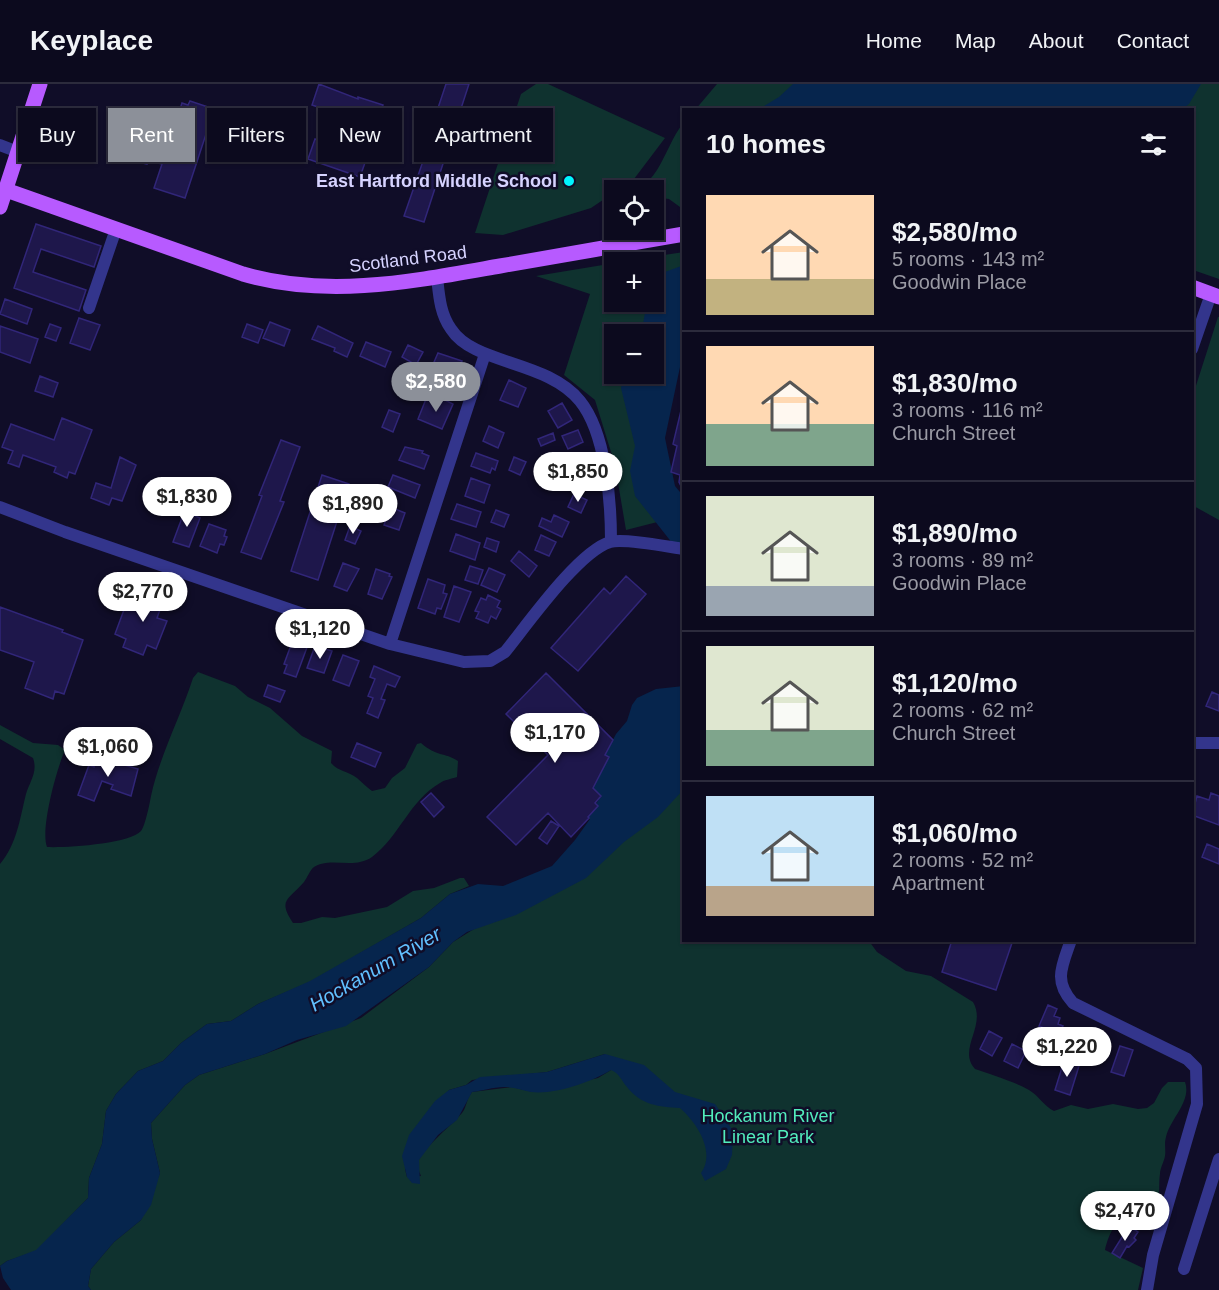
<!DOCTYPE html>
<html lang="en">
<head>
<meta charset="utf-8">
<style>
	:root { --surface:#0c0a1e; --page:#151327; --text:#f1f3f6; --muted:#9a9aa4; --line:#2c2b3c; --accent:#8c9099 }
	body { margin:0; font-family:Helvetica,sans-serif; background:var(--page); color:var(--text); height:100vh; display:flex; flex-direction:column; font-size:22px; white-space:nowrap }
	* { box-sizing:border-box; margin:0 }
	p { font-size:20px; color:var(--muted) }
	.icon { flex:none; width:33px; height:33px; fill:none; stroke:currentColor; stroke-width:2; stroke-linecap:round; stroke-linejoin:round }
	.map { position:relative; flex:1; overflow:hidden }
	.drawer { position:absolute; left:682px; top:24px; width:512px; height:834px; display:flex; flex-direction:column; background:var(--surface); border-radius:0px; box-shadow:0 2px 4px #0004,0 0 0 2px var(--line) }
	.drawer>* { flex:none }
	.guide { position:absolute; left:18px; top:24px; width:570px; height:54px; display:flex; gap:12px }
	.controls { position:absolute; left:604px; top:96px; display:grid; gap:12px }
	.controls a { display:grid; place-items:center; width:60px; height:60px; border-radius:0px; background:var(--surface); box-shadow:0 2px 4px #0004,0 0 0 2px var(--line); font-size:30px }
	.price { position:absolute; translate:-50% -51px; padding:0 14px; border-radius:21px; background:#fff; color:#222; font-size:20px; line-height:39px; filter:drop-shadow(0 2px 3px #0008) }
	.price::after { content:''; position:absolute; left:50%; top:36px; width:18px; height:14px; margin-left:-9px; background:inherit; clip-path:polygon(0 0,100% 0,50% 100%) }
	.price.selected { background:var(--accent); color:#fff }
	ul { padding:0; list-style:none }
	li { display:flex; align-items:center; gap:18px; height:150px; padding:0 24px }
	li+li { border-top:2px solid var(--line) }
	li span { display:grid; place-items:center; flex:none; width:168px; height:120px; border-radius:0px; color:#555 }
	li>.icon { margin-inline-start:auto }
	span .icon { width:72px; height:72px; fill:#fffc; stroke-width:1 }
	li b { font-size:26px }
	h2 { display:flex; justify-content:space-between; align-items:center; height:72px; padding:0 24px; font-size:26px }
	.pill { padding:0 21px; border-radius:0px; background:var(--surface); box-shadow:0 2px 4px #0004,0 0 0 2px var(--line); font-size:21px; line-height:54px }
	.pill.selected { background:var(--accent); color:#fff }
	header { display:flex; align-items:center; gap:36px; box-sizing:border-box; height:84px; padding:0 30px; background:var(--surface); border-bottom:2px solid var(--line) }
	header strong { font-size:28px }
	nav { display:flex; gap:33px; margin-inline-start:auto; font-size:21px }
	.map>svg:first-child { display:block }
	.green { fill:#0f322f; fill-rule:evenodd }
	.water { fill:#06254d }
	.building { fill:#1e174b; stroke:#312679; stroke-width:1.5 }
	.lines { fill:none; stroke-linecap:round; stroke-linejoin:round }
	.minor { stroke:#33358c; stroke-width:12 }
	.major { stroke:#b75aff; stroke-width:15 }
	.poi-dot { fill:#00f5fe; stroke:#100d28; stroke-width:2 }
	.labels { text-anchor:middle; stroke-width:5; stroke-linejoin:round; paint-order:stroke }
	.poi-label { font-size:18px; font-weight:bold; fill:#d6d3ff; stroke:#100d28; text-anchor:end }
	.street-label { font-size:18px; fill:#d6d3ff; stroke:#100d28 }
	.park-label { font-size:18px; fill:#52ecbc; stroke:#100d28 }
	.water-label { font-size:20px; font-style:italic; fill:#61c0ff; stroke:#100d28 }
</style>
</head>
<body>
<header>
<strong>Keyplace</strong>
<nav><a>Home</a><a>Map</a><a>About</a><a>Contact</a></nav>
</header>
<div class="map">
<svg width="1219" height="1206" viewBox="0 0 1219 1206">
	<rect width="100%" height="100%" fill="#100d28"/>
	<path class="green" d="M536 0H548L665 54 634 95 591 124 503 151 475 149 521 10Z
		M717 0H1219V195L1193 186 1192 26H695Z
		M684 38V134H680V123L669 115 654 113V106H643C646 98 652 94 657 86 667 70 672 53 684 38Z
		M684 168V236L654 250H615V290H651L677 433 626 446 615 381 595 316 564 291 590 210 536 192 615 179V218H654V178H618Z
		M1218 233H1219V436L1192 421 1193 311Z
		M198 588 235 602 248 613 270 624 302 652 332 667 331 679C339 688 348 687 357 694 362 698 366 703 372 707L385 704 392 694 405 684 417 660 421 659C437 673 444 668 458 677L457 693C451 695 444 696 440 699 410 716 399 753 372 773 353 786 331 772 314 783 310 786 307 794 304 798 289 816 277 815 293 839H301L322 833 335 834 387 823 413 807 434 804 460 794H464L469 802 450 810 421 834 310 898 258 920 231 937 207 940 181 959 163 977 138 987 116 1010 106 1027 102 1060 89 1094 88 1114 36 1167 7 1177 0 1182V780C17 760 20 734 26 710 30 697 38 688 33 674L0 655V641L33 659 58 661 65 666C57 684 40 745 47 763 64 764 130 760 141 747 145 743 150 718 151 712 160 671 180 634 193 594Z
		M684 669V766L681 790 684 802V856L869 857 877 868 906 887 931 892 973 918C987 942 957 965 975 985 990 990 1015 998 1029 1006 1039 1012 1044 1022 1054 1027L1071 1021 1088 1025 1113 1020 1138 1025 1147 1024 1154 1019 1162 1004 1168 998H1185C1192 1017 1170 1035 1166 1053 1164 1060 1166 1066 1165 1072 1164 1078 1160 1084 1160 1090 1158 1102 1162 1116 1153 1126 1147 1134 1140 1130 1131 1131 1115 1135 1108 1152 1105 1166L1143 1184 1138 1206H91L88 1202 91 1185 114 1158 141 1136 160 1089 152 1055 151 1039 185 1001 199 991 265 970 361 934 429 883 453 858 532 809ZM605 970 611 986 598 994 533 1008 512 1003 472 1008C466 1015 467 1023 462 1029 451 1042 423 1064 418 1078 416 1083 419 1087 421 1092L407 1093 405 1085 449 1006 466 1001 472 996 547 988Z"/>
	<path class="water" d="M793 0H1201L1189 20 1182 25H759L779 13Z
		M684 181V281L680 283 665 354 675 402 684 413V474L635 412 630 387 635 362 621 304 624 290H654V250H638L643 240 647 218H654V192Z
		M684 602V705L658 733 624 758 586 794 516 831 467 848 453 858 429 883 346 942 297 956 265 970 199 991 185 1001 151 1039 152 1055 160 1089 151 1121 141 1136 114 1158 91 1185 88 1202 91 1206H11L3 1194 0 1182 7 1177 36 1166 88 1114 89 1094 102 1060 106 1027 116 1010 138 987 163 977 181 959 207 940 231 937 258 920 310 897 421 834 450 810 478 800 503 802 552 782 575 756 590 735 588 733 601 712 593 704 605 671 616 650 627 637 632 621 637 614 656 605Z
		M605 970 644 981 675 1008 715 1020 733 1047 732 1071 726 1085 705 1097 701 1089C716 1068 697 1039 680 1024 659 1023 641 1021 627 1003 621 996 620 990 611 986 592 998 554 1011 531 1008 522 1006 514 1003 504 1003 493 1003 482 1007 472 1008L457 1036 438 1051 419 1076 420 1100 412 1099 407 1093 402 1072 409 1051 435 1017 449 1006 466 1001 480 993 547 988Z"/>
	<path class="building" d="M319 0 358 15V13L383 21 376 43 312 21Z
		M446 0H469L424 138 404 132 439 31 436 30Z
		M190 17 208 23 207 27 213 29 185 114 154 104 162 80 158 79 161 71 151 68 147 80 118 73 128 45 125 44 128 33 138 36 137 39 151 44 149 48 152 52 147 62 162 67 163 64 167 65 182 19 188 21Z
		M323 54 337 59 336 61 368 70 360 93 308 75 315 55 321 57Z
		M36 140 101 162 94 183 41 165 33 188 86 206 79 227 14 204Z
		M5 215 32 225 27 240 0 230Z
		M79 234 100 241 90 266 70 259Z
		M270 238 290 246 284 262 263 254Z
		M50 240 61 244 56 257 45 253Z
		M247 240 263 246 258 259 242 253Z
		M0 242 38 255 30 279 0 268Z
		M318 242 353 259 347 273 334 267 335 264 312 255Z
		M366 258 391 268 385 283 360 272Z
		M408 261 423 268 416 281 402 273Z
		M438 269 462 277 453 301 444 297 445 294 440 291 443 282 434 278Z
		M40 292 58 299 53 313 35 307Z
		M509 296 526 304 518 323 500 316Z
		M684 314V408L679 398 680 391 671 388 677 362 673 360Z
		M426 315 440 321 443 315 453 320 442 345 418 335Z
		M562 319 572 336 558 344 548 327Z
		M389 326 400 330 393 348 382 343Z
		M62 334 92 346 75 390 69 388 67 394 54 388 56 383 23 371 19 383 8 379 13 367 2 363 11 340 54 356Z
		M489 342 504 349 498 364 483 357Z
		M578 346 583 358 568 365 562 352Z
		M553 349 555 356 541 362 538 355Z
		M281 356 300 363 280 417 284 418 261 475 241 468 262 412 259 411Z
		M405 363 423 367 422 369 429 372 424 385 399 376Z
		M476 369 498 377 495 386 492 384 490 389 471 382Z
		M556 371 567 375 564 384 553 379Z
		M120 373 136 381 122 417 112 414 109 421 91 414 96 399 111 404Z
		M514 373 526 378 520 391 509 386Z
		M575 381 590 389 584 403 556 392 561 383 572 388Z
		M322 391 349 400 318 496 291 487Z
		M393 391 420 401 415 414 388 403Z
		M471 394 490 401 484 419 465 412Z
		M574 410 587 416 581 429 568 423Z
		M457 420 481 428 476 443 451 435Z
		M186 423 195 426 193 431 200 434 189 463 173 458Z
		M390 423 405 429 399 446 384 441Z
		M496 426 509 431 504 443 491 438Z
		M554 431 569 438 562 453 539 442 542 434 551 438Z
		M209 440 226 446 224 452 227 453 224 461 220 460 217 469 200 462Z
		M350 442 361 447 355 460 345 456Z
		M456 450 480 459 475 476 450 467Z
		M541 451 556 458 549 472 535 466Z
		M487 454 499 458 496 468 484 463Z
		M519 467 537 482 529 493 511 477Z
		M343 479 359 485 347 507 334 502Z
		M470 482 483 486 478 500 465 496Z
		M489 484 505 491 497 508 481 501Z
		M376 485 390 490 389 492 392 493 382 515 368 510Z
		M626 492 646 510 578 587 551 564 604 504 610 510Z
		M428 495 445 501 443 509 447 510 441 525 437 524 435 530 418 524Z
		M454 502 471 508 459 538 444 533Z
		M142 503 165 512 157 534 167 537 156 565 147 561 143 571 123 563 126 555 115 550 125 523 134 526Z
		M488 511 500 517 497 523 501 525 496 535 491 532 488 539 476 534 479 528 475 527 481 514 486 516Z
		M0 523 63 546 62 548 83 556 64 610 55 607 53 615 25 604 34 578 0 566Z
		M294 553 309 558 296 593 284 589 287 581 284 580Z
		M315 562 332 567 324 589 307 584Z
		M343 571 359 577 349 602 333 596Z
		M374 582 400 593 395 603 387 600 381 615 385 616 378 634 367 629 373 614 368 612 375 595 370 593Z
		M546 589 613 656 605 671 609 673 593 704 601 712 595 719 598 722 588 733 589 734 571 753 548 729 516 761 487 733 548 671 506 630Z
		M268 601 285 607 280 618 264 612Z
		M1212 608 1219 611V627L1206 622Z
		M357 659 381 669 375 683 351 673Z
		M97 673 138 685 131 712 111 705 113 701 102 697 94 717 78 711 89 681 94 683Z
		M431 709 444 723 434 733 421 718Z
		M1211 709 1219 712V741L1192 731 1197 712 1209 716Z
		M551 737 559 742 547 760 539 754Z
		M1207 760 1219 765V780L1202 773Z
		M952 856H1013L996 906 942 888Z
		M1048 921 1057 925 1054 932 1060 934 1058 940 1063 942 1059 950 1039 942Z
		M989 947 1002 954 992 972 980 965Z
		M1012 960 1026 967 1018 984 1004 977Z
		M1120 962 1133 966 1124 992 1111 988Z
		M1064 977 1079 982 1070 1011 1055 1006Z
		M1129 1142 1138 1148 1134 1154 1136 1156 1129 1163 1127 1162 1120 1174 1112 1169Z"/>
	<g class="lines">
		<path class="minor" d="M0 61 18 68
			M437 193C439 211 440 230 451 245 474 281 547 276 580 317 606 349 611 417 611 457
			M89 224 116 145
			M1192 265 1211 210
			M0 423 65 448 390 560 464 578 490 577 505 568C527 541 578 468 610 458 624 454 669 463 684 465
			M390 560 485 270
			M1192 659H1219
			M1071 856C1062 882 1053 897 1073 919L1187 975 1196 984 1197 1020 1153 1171 1147 1206
			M1184 1185 1219 1075"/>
		<path class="major" d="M6 106 243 190C328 215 415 197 500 182 561 171 623 161 684 150
			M0 123 40 0
			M1192 203 1219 213"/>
	</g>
	<circle class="poi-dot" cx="569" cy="97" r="6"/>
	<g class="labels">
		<g class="poi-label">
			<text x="557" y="103">East Hartford Middle School</text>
		</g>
		<g class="street-label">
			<text transform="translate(408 175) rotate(-7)" y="6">Scotland Road</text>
		</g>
		<g class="park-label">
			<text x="768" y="1038">Hockanum River<tspan x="768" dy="21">Linear Park</tspan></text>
		</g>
		<g class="water-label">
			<text transform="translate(375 885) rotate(-30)" y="7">Hockanum River</text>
		</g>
	</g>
</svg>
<div class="controls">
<a><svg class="icon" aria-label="locate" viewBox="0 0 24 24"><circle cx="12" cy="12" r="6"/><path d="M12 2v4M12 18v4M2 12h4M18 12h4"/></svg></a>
<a>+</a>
<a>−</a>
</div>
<b class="price selected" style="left:436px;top:329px">$2,580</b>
<b class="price" style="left:578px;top:419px">$1,850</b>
<b class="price" style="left:187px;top:444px">$1,830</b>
<b class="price" style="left:353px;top:451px">$1,890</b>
<b class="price" style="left:143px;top:539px">$2,770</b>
<b class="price" style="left:320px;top:576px">$1,120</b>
<b class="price" style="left:555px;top:680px">$1,170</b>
<b class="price" style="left:108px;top:694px">$1,060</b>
<b class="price" style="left:1067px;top:994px">$1,220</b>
<b class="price" style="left:1125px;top:1158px">$2,470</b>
<div class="guide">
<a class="pill">Buy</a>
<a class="pill selected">Rent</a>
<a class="pill">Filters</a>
<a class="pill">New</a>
<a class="pill">Apartment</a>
</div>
<section class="drawer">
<h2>10 homes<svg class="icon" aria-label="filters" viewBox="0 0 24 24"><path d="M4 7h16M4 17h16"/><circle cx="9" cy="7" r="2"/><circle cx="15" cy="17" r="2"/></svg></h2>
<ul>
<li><span style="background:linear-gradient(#ffd9b3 70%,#c2b280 0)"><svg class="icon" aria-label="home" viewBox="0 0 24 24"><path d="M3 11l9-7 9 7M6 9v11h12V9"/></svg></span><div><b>$2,580/mo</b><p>5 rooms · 143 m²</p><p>Goodwin Place</p></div></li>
<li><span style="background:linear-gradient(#ffd9b3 65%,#7fa58c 0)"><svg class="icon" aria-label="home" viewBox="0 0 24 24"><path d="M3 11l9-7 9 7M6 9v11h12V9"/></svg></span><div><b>$1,830/mo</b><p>3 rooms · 116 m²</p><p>Church Street</p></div></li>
<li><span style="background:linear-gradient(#dfe7d0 75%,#9aa5b1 0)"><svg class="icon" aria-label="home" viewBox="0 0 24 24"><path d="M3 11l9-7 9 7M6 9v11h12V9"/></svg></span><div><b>$1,890/mo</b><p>3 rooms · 89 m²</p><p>Goodwin Place</p></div></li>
<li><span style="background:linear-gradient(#dfe7d0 70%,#7fa58c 0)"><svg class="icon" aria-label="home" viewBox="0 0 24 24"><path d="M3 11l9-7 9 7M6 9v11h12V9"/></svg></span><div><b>$1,120/mo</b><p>2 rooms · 62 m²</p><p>Church Street</p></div></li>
<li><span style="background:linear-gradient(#bfe0f5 75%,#b9a48a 0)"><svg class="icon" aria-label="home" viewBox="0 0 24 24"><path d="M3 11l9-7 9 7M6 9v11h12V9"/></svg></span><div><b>$1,060/mo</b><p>2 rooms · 52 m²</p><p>Apartment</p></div></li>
</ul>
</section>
</div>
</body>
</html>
